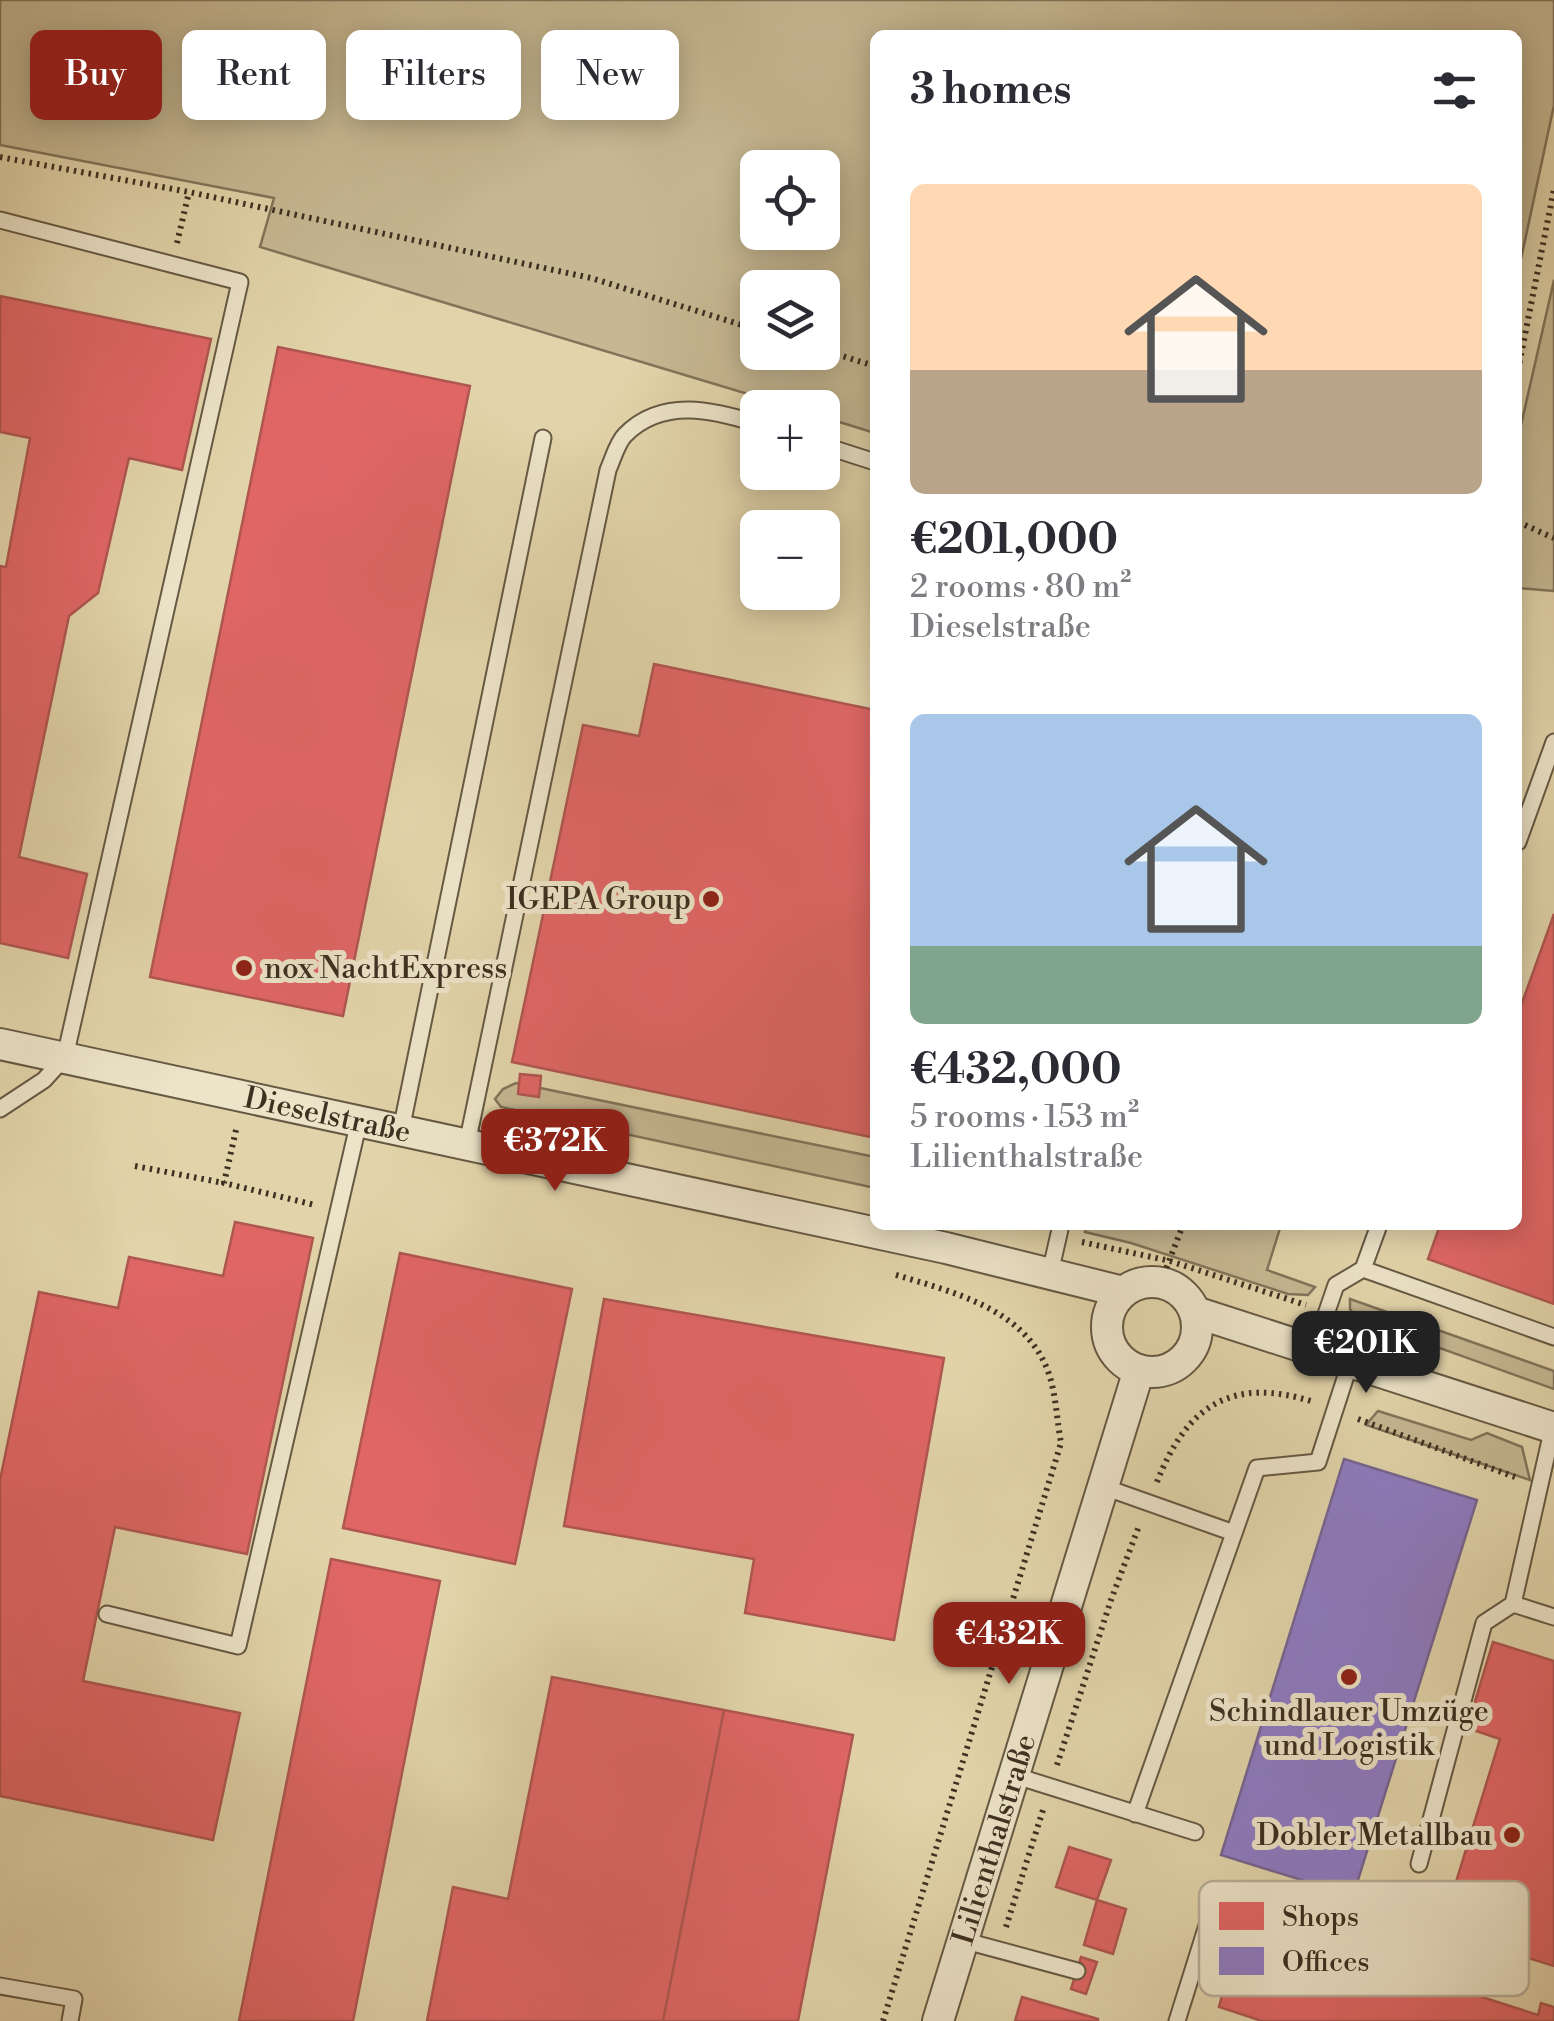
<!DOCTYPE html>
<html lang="en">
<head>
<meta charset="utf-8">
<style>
	:root { --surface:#fff; --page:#f2f2f3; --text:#2b2b33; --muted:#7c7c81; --accent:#8f2418 }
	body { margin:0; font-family:"Libre Bodoni",serif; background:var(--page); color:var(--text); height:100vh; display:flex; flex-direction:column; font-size:38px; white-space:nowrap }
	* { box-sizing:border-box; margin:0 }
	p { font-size:32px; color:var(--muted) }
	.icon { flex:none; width:55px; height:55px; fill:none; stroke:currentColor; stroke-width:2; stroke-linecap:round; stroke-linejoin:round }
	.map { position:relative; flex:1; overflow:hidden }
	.panel { position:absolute; left:870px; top:30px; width:652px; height:1200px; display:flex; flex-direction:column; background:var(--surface); border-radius:15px; box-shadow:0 5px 25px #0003 }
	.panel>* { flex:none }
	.hud { position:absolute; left:30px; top:30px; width:690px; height:90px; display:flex; gap:20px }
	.controls { position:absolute; left:740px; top:150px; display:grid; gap:20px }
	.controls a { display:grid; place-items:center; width:100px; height:100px; border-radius:15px; background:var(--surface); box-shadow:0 5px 25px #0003; font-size:50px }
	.price { position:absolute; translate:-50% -85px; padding:0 22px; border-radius:20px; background:var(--accent); color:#fff; font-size:32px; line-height:65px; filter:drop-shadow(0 2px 5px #0008) }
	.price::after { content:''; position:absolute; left:50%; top:60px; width:30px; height:22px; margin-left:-15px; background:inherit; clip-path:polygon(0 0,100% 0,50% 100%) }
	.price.active { background:#222; color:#fff }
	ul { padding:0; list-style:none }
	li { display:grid; align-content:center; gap:20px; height:530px; padding:0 40px }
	li span { display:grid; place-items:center; height:310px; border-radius:15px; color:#555 }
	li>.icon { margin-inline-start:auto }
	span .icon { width:180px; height:180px; fill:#fffc; stroke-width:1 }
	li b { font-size:42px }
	h2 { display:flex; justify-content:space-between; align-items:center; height:120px; padding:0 40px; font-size:42px }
	.chip { padding:0 35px; border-radius:15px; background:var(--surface); box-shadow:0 5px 25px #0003; font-size:35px; line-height:90px }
	.chip.active { background:var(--accent); color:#fff }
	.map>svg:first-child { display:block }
	.green { fill:#c6b893; stroke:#82745a; stroke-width:2.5; fill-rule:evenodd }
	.shops { fill:#e06666; stroke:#af5651; stroke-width:2.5 }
	.offices { fill:#8e7cc3; stroke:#766592; stroke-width:2.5 }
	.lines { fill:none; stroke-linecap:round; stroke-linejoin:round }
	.service-casing { stroke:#665943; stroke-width:19 }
	.minor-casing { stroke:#665943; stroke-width:34 }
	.path { stroke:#3d3021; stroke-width:6; stroke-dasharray:2.5 5; stroke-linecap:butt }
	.service { stroke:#ece3c8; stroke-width:15 }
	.minor { stroke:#ece3c8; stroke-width:30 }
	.poi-dot { fill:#8f2418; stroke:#ece3c8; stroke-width:4 }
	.labels { text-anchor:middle; stroke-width:10; stroke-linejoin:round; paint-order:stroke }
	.poi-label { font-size:30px; fill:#3d3021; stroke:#ece3c8; text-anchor:end }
	.street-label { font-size:30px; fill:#3d3021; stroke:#ece3c8 }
	.key { fill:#ece3c8; stroke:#b8ad96; stroke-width:2.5 }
	.key-label { font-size:28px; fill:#3d3021 }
</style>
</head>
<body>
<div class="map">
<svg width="1554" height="2021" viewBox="0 0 1554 2021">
	<rect width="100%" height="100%" fill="#e2d4aa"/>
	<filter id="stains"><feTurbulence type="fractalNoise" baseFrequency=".002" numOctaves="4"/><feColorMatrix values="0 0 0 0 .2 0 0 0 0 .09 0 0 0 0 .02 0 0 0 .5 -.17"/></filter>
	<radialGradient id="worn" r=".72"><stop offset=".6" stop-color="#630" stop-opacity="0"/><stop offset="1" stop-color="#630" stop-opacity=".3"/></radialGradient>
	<path class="green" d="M0 0H1554V105L1518 273V35H875V433L823 417 822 408 791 407 260 247 274 198 0 145ZM758 168H822V232H758ZM758 288H822V352H758Z
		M1554 280V591L1518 588V425H1521Z
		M516 1083 875 1157V1188L501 1107 495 1099 503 1089Z
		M1087 1225H1281L1267 1270 1315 1287 1308 1295 1288 1294 1131 1243 1085 1232Z
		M1350 1299 1554 1371V1389L1356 1318 1350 1309Z
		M1378 1411 1471 1440 1487 1433 1522 1447 1530 1480 1366 1425Z"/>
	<path class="shops" d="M0 296 211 339 182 470 129 458 98 593 69 616 19 857 87 874 68 958 0 943V566L6 567 30 438 0 432Z
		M278 347 470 386 343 1016 150 977Z
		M654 664 875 710V1138L512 1062 583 725 639 736Z
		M1554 914V1304L1428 1259 1440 1225H1518V1014Z
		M520 1074 541 1076 539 1097 518 1094Z
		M235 1222 313 1238 247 1554 115 1527 83 1681 240 1713 213 1840 0 1796V1480L39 1292 118 1308 129 1257 223 1276Z
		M400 1253 572 1289 515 1564 343 1528Z
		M604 1299 944 1358 894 1640 745 1613 754 1559 564 1526Z
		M331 1559 440 1581 353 2021H239Z
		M1493 1642 1554 1661V1966L1441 1931 1500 1739 1467 1728Z
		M552 1677 724 1710 663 2021H427L453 1887 508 1899Z
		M724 1710 853 1735 798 2021H663Z
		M1069 1847 1111 1860 1097 1900 1056 1887Z
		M1097 1900 1126 1909 1113 1954 1084 1945Z
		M1242 1920 1538 2015 1541 2003 1554 2007V2021H1262L1219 2007Z
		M1081 1957 1097 1962 1086 1994 1071 1989Z
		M1022 1997 1098 2019V2021H1015Z"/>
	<path class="offices" d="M1344 1459 1477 1500 1353 1896 1221 1855Z"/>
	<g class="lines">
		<g class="service-casing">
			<path id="service" d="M0 220 240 282 65 1057 44 1080 0 1109
				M822 445 875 462
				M1518 842 1554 742
				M401 1130 543 438
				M467 1144 608 470C613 459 617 443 625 435 662 397 714 410 758 424
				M1363 1269 1554 1337
				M1050 1273 1061 1225
				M1314 1349 1336 1285 1363 1269 1379 1225
				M1553 1427 1513 1604 1554 1617
				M1104 1487 1234 1533
				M107 1614 238 1646 359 1121
				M1013 1775 1195 1832
				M1135 1814 1257 1468 1318 1462 1351 1360
				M1419 1864 1484 1623 1513 1604
				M962 1940 1077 1971
				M0 1986 74 1999 70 2021
				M1177 2021 1208 1922"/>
		</g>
		<g class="minor-casing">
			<g id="minor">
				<path id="s1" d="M0 1044 946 1248 1123 1292"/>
				<circle cx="1152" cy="1327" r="45"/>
				<path d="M1195 1312 1554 1428"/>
				<path id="s2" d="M938 2021 1139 1370"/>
			</g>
		</g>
		<path class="path" d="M0 157 189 192 591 278 758 330
			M177 243 189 192
			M822 350 875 366
			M1518 370 1554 189
			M1518 522 1554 538
			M236 1130 224 1183 315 1205
			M135 1166 224 1183
			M1082 1242 1170 1261 1306 1305
			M1161 1282 1183 1225
			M1351 1321 1395 1338
			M1358 1419 1515 1477
			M1157 1482C1187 1405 1232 1376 1314 1402
			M1057 1765 1111 1600 1139 1526
			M1006 1927 1043 1810
			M883 2021 1061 1443C1057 1421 1056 1395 1049 1374 1026 1308 952 1292 893 1274"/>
		<use href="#service" class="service"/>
		<use href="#minor" class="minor"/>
	</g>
	<g class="poi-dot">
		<circle cx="711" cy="899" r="10"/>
		<circle cx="244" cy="968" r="10"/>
		<circle cx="1349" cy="1677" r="10"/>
		<circle cx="1512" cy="1835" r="10"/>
	</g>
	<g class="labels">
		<g class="poi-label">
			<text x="691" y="909">IGEPA Group</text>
			<text x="264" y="978" text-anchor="start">nox NachtExpress</text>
			<text x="1349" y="1721" text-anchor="middle">Schindlauer Umzüge<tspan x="1349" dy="34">und Logistik</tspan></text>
			<text x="1492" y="1845">Dobler Metallbau</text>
		</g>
		<g class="street-label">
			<text dy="10" stroke="none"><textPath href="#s1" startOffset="335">Dieselstraße</textPath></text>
			<text dy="10" stroke="none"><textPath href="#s2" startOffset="190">Lilienthalstraße</textPath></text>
		</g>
	</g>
	<rect x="1199" y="1881" width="330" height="115" rx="15" class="key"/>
	<rect x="1219" y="1902" width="45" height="28" fill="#e06666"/>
	<rect x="1219" y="1947" width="45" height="28" fill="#8e7cc3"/>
	<g class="key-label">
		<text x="1282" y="1926">Shops</text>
		<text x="1282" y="1971">Offices</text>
	</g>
	<rect width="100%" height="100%" filter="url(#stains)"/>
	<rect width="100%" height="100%" fill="url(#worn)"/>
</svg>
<div class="controls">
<a><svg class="icon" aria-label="locate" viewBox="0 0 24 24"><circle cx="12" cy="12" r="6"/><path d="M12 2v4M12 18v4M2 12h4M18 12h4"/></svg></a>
<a><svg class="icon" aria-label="layers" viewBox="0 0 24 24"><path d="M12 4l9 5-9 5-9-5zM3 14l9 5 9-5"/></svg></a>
<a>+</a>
<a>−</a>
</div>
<b class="price" style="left:555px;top:1194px">€372K</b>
<b class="price active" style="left:1366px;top:1396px">€201K</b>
<b class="price" style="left:1009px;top:1687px">€432K</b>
<div class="hud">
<a class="chip active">Buy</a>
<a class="chip">Rent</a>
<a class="chip">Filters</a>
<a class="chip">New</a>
</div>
<section class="panel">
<h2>3 homes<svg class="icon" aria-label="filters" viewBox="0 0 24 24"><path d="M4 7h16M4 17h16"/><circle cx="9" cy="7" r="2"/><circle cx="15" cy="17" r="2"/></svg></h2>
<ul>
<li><span style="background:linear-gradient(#ffd9b3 60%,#b9a48a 0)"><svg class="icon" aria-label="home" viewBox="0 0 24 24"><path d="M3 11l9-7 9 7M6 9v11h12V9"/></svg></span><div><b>€201,000</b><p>2 rooms · 80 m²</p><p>Dieselstraße</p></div></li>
<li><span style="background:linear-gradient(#a9c7e8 75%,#7fa58c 0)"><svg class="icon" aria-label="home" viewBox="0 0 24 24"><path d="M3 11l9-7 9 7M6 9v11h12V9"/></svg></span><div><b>€432,000</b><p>5 rooms · 153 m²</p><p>Lilienthalstraße</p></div></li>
</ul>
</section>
</div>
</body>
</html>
